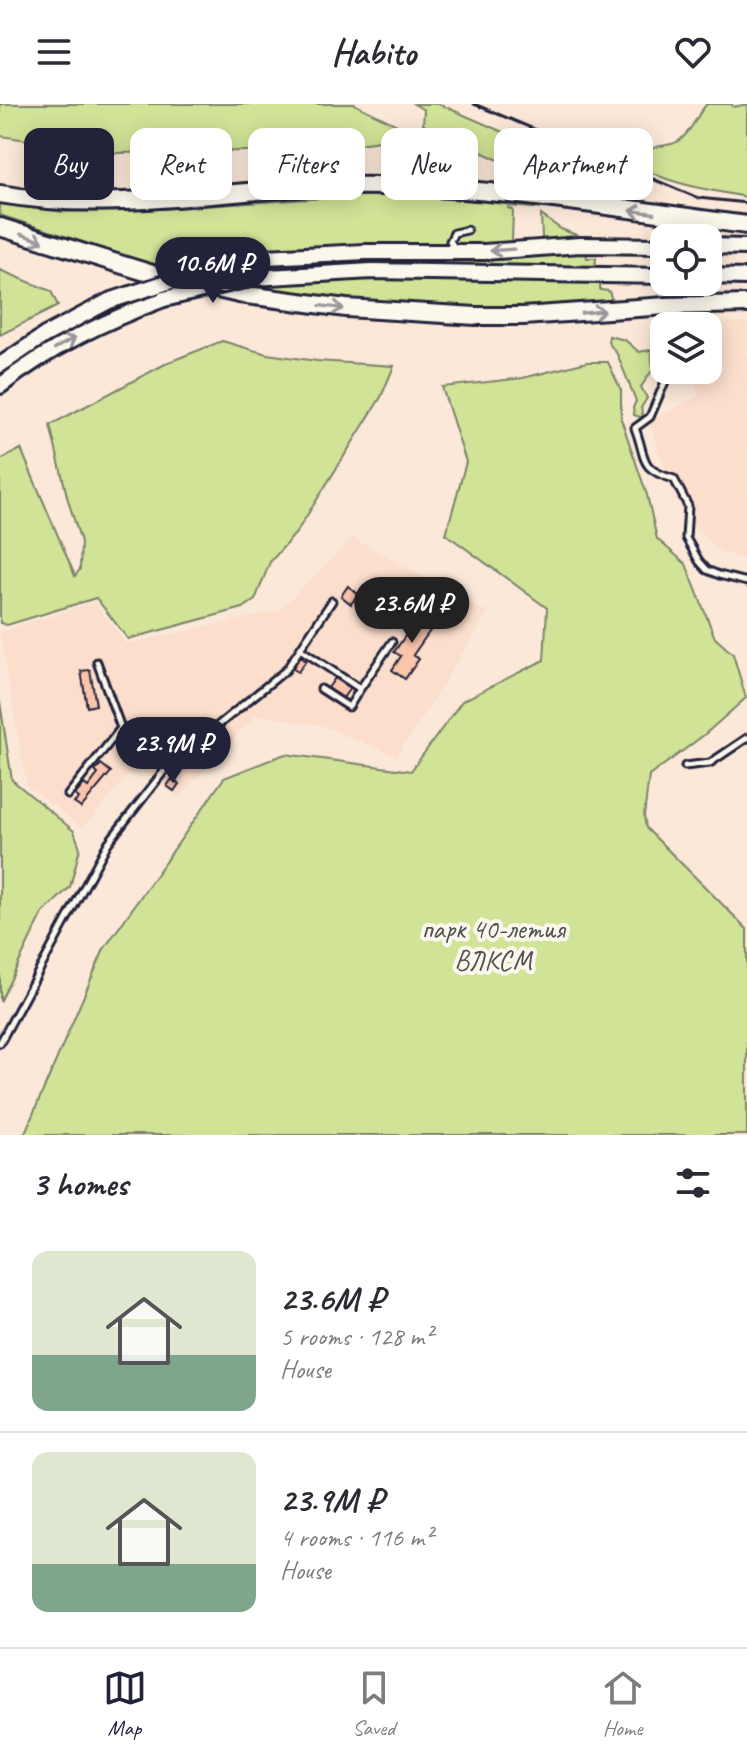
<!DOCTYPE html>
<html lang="en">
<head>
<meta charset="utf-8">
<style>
	:root { --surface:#fff; --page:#f7f7f7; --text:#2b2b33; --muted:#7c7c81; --line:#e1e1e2; --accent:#22223b }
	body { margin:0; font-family:Caveat,sans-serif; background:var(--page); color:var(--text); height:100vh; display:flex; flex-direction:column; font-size:30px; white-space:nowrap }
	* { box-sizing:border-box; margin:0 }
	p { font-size:26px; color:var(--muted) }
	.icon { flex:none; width:44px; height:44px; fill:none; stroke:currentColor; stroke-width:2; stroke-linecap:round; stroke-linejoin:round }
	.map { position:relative; height:1031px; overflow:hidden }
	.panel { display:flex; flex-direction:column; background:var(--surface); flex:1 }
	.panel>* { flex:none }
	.banner { position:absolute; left:24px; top:24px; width:700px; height:72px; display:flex; gap:16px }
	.fabs { position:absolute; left:650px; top:120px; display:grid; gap:16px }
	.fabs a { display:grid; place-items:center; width:72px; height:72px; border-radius:16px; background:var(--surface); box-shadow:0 4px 20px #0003; font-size:40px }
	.price { position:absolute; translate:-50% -68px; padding:0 18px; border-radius:28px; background:var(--accent); color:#fff; font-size:26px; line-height:52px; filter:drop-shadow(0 2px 4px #0008) }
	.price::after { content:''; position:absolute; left:50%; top:48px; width:24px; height:18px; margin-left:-12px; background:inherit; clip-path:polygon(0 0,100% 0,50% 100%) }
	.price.current { background:#222; color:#fff }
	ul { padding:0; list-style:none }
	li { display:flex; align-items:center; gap:24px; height:200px; padding:0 32px }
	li+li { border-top:2px solid var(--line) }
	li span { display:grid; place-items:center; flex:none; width:224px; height:160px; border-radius:16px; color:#555 }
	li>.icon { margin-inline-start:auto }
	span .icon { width:96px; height:96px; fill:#fffc; stroke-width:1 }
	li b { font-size:34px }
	h2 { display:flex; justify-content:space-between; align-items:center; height:96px; padding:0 32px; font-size:34px }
	.tag { padding:0 28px; border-radius:16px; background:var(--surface); box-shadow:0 4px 20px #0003; font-size:28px; line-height:72px }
	.tag.current { background:var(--accent); color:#fff }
	header { display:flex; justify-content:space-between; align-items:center; height:104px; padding:0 32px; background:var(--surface); font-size:36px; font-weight:600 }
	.tabs { display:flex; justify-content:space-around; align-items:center; height:112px; border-top:2px solid var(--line); background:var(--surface); font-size:22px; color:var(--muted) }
	.tabs a { display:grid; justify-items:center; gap:4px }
	.tabs .current { color:var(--accent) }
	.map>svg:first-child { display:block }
	.built { fill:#fbdecc }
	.green { fill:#d1e397; stroke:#7a8269; stroke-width:2 }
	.building { fill:#fbc5ac; stroke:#22223b; stroke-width:2 }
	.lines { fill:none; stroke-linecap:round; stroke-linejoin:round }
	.service-casing { stroke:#22223b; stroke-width:11 }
	.secondary-casing { stroke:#22223b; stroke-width:20 }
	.trunk-casing { stroke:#22223b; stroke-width:22 }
	.service { stroke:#fbf7ec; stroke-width:5 }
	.secondary { stroke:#fbf7ec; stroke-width:14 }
	.trunk { stroke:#fbf7ec; stroke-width:16 }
	.rail { stroke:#22223b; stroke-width:3 }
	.secondary-bridge-casing { stroke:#22223b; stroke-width:20; stroke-linecap:butt }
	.secondary-bridge { stroke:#fbf7ec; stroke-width:14 }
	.oneway { stroke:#99979c }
	.labels { text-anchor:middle; stroke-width:8; stroke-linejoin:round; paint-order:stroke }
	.park-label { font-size:28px; fill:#4e5252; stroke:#fbf7ec }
</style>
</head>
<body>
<header><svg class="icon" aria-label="menu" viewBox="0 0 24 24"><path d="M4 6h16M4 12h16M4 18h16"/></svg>Habito<svg class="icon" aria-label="heart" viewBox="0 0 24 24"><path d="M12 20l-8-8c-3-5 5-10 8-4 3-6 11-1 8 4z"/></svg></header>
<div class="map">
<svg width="747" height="1031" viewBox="0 0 747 1031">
	<rect width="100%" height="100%" fill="#fbe8d9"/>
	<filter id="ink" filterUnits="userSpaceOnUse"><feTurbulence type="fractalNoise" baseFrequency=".0125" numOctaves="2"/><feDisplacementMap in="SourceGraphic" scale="16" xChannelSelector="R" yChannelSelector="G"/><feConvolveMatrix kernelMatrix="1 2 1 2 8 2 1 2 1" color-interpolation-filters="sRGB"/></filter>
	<g filter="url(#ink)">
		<path class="built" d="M747 218V456L721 448 683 413 649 318 700 291 691 266H708V222L673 220Z
			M353 434 488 509 397 652 320 621 256 611 178 694 137 661 83 724 27 682 0 528 94 498 126 540 279 507Z"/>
		<path class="green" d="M0 0H354L397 21 401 27 394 35 315 46 112 49 0 32Z
			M414 0H439L503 28 511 37V54L507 57 496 55 473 44 454 40 447 33 436 31 423 20 424 6Z
			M707 0H731L734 3 747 0V93C725 89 661 79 646 64 645 33 666 47 680 36 692 27 697 10 707 0Z
			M387 90 533 102 534 104 508 102V104L513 106 512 138 539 139 542 133 541 111 561 125 584 134 587 154H596L595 166 600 167V186L609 187 613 200 458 203 322 193 250 185 132 154 0 111V100L63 108 127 107Z
			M0 166 51 187 58 202 0 231Z
			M609 232 625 236 639 248 651 246 653 265 641 283 647 294 641 304 643 314 634 311 633 304 636 297 617 250 608 238Z
			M222 237 267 250 317 257 394 262 381 293 296 429 270 458 255 496 243 504 128 535 96 494 7 521 0 519V356L21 345 75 472 80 465 81 438 68 396 50 321 169 258Z
			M587 258H608L621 286V315L647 391 657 435 686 460 715 534 733 550 746 594 704 631 649 672 644 712 646 724 747 825V1031H24L104 845 224 674 285 650 411 667 462 597 544 556 547 504 446 430 466 358 442 283 523 274Z
			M0 598 12 676 74 727 80 744 70 783 43 809 0 898Z"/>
		<path class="building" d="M348 482 358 490 351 500 341 492Z
			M422 508 436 518 413 551 419 555 405 575 392 566 401 552 394 548Z
			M299 552 306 557 298 568 292 564Z
			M90 566 96 601 87 603 81 567Z
			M335 574 350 584 343 594 328 584Z
			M101 660 111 668 81 704 74 699 79 694 75 691 84 680 88 683 98 670 95 667Z
			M172 675 179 680 174 687 167 682Z"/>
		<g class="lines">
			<g class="service-casing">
				<path id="service" d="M456 146 450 137 454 129 467 126
					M670 266 650 313 635 324C647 355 638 365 674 375L688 402 686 434 699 457 707 466 719 471 747 478
					M300 545 360 585 392 538
					M97 558 121 624 168 662
					M321 585 349 603 360 585
					M685 662 710 659 747 634
					M68 691 121 624
					M0 939 108 739 168 662 286 566 332 497"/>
			</g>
			<g class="secondary-casing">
				<path id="secondary" d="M708 142 747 143
					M223 160 265 153 365 148H484L580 141 664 142
					M708 172 747 173
					M253 174 372 167 664 172
					M0 261 45 231 109 197
					M0 282C50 243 105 217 164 195"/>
			</g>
			<g class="trunk-casing">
				<path id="trunk" d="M0 90C115 110 229 84 344 82 479 79 614 104 747 121
					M0 123 152 170 239 190 346 204 476 212H523L666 202 747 200"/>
			</g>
			<use href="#service" class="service"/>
			<use href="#secondary" class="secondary"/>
			<use href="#trunk" class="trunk"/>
			<path class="rail" d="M474 0 698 94 747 99"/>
			<g class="secondary-bridge-casing">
				<path id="secondary-bridge" d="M164 195 253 174
					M109 197 223 160"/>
			</g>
			<use href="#secondary-bridge" class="secondary-bridge"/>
		</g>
		<defs><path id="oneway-shaft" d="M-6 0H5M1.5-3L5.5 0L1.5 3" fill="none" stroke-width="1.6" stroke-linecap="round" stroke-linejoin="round" transform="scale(2)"/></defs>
		<g class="oneway">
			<use href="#oneway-shaft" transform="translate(642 108) rotate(-173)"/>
			<use href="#oneway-shaft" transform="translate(32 134) rotate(19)"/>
			<use href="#oneway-shaft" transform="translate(502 146) rotate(176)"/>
			<use href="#oneway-shaft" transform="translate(332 203) rotate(7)"/>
			<use href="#oneway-shaft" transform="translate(593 208) rotate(-6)"/>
			<use href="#oneway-shaft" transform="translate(65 239) rotate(-29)"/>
		</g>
	</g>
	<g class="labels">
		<g class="park-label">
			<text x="493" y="834">парк 40-летия<tspan x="493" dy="32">ВЛКСМ</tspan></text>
		</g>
	</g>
</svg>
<div class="fabs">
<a><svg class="icon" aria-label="locate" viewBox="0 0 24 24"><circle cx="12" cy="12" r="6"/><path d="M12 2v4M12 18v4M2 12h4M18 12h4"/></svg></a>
<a><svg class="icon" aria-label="layers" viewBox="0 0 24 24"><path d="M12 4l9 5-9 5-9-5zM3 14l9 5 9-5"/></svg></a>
</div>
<b class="price" style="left:213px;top:201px">10.6M ₽</b>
<b class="price current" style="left:412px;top:541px">23.6M ₽</b>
<b class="price" style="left:173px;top:681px">23.9M ₽</b>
<div class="banner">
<a class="tag current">Buy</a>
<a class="tag">Rent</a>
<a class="tag">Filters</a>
<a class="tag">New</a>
<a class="tag">Apartment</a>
</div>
</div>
<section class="panel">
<h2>3 homes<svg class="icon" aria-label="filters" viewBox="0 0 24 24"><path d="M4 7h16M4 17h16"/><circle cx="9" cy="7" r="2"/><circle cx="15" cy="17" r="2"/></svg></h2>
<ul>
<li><span style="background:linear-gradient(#dfe7d0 65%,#7fa58c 0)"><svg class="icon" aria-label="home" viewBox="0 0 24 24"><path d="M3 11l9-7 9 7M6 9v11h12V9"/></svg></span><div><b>23.6M ₽</b><p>5 rooms · 128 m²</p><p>House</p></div></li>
<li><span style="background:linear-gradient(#dfe7d0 70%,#7fa58c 0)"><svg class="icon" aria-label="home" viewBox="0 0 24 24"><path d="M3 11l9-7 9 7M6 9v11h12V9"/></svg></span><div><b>23.9M ₽</b><p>4 rooms · 116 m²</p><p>House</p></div></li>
</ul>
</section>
<nav class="tabs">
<a class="current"><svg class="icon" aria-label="map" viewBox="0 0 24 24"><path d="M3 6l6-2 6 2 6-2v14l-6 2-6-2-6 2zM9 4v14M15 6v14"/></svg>Map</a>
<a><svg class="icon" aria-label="saved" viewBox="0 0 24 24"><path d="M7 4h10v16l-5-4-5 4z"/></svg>Saved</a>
<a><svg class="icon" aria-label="home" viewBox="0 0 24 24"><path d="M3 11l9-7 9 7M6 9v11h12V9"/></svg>Home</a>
</nav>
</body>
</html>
